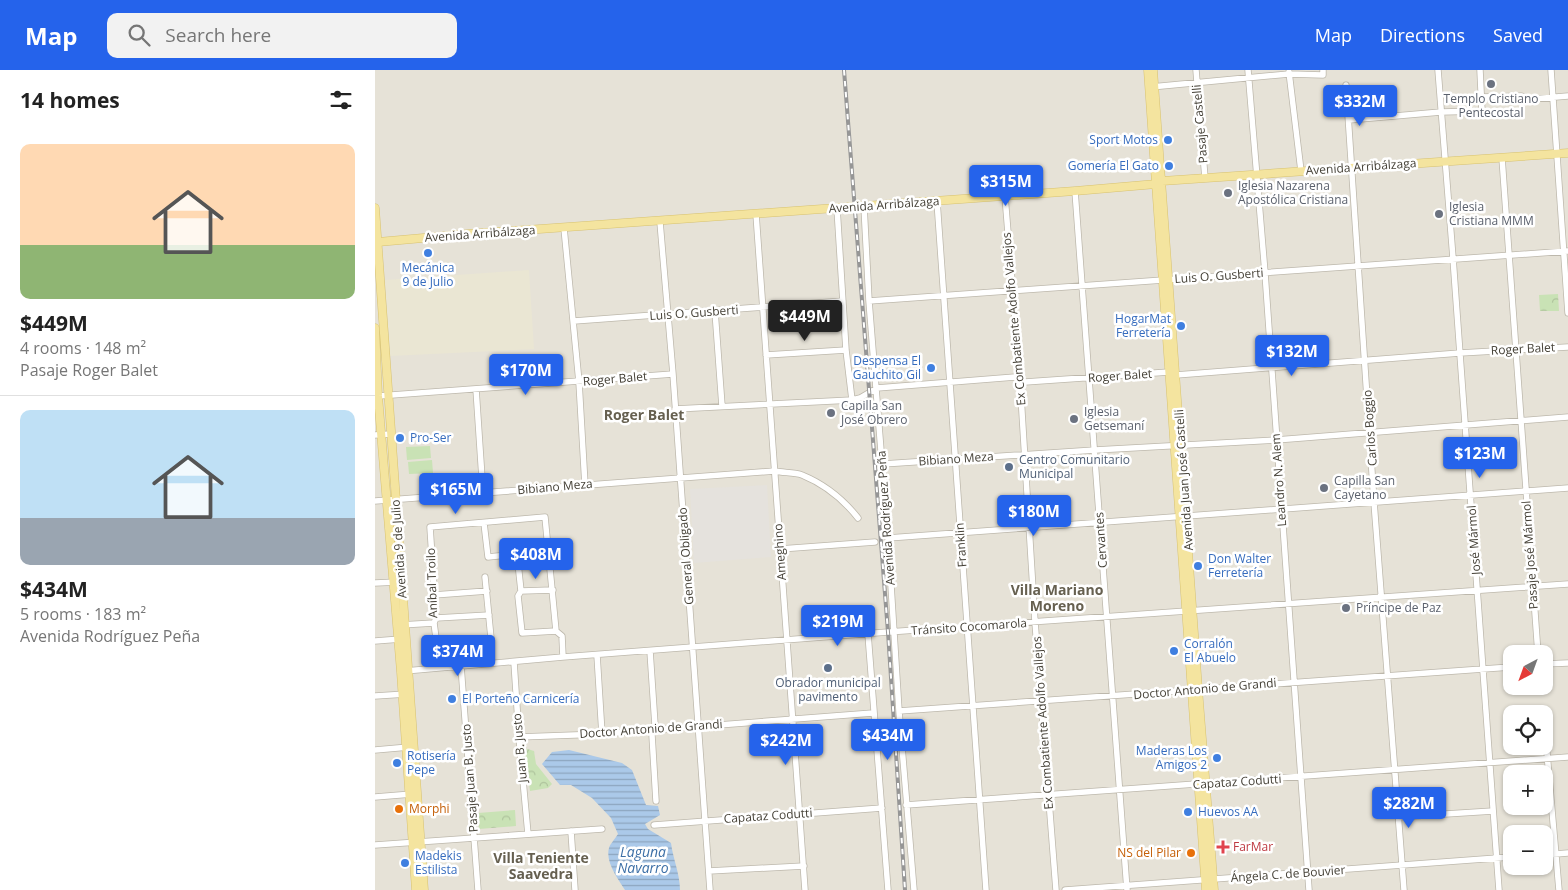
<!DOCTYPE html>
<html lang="en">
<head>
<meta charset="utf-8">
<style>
	:root { --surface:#fff; --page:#f2f2f2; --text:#222; --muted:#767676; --line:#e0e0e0; --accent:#2563eb }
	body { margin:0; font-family:"Open Sans",sans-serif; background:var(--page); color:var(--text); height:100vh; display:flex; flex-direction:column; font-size:19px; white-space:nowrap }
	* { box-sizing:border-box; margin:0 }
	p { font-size:16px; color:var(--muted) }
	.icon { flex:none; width:28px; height:28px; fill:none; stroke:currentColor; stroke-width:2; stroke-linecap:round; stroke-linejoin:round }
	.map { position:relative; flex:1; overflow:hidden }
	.panel { display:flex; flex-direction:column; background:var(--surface); width:375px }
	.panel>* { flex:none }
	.needle { width:32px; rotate:221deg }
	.fabs { position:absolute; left:1128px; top:575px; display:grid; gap:10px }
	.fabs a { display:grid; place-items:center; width:50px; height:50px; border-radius:10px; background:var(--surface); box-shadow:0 1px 4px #0004; font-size:25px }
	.price { position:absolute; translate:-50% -42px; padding:0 11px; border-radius:5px; background:var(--accent); color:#fff; font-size:16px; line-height:32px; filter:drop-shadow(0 1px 2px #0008) }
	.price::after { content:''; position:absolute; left:50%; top:30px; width:15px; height:11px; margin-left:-8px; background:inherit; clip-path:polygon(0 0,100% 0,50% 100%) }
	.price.active { background:#222; color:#fff }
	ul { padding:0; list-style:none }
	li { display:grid; align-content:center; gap:10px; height:265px; padding:0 20px }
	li+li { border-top:1px solid var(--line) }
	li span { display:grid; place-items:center; height:155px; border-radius:10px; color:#555 }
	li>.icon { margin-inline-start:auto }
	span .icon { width:90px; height:90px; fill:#fffc; stroke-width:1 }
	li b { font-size:21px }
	h2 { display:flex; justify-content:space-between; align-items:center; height:60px; padding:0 20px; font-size:21px }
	header { display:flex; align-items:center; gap:30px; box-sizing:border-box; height:70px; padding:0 25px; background:var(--accent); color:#fff }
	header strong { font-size:24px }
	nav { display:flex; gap:28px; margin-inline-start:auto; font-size:18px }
	.search { width:350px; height:45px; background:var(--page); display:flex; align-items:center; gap:12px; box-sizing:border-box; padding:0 18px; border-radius:10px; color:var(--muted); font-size:19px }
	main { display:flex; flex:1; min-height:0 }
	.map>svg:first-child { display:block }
	.residential { fill:#e6e2d7; fill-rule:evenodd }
	.industrial { fill:#e5e2dd }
	.education { fill:#eae6d3 }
	.park { fill:url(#park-crowns) }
	.pitch { fill:#c9e2b5 }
	.water { fill:url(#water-rules) }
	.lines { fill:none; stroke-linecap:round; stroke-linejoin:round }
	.minor-casing { stroke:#bdb8ac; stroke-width:7 }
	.major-casing { stroke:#d7c271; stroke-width:9 }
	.minor { stroke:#fff; stroke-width:5.5 }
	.major { stroke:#f4e49f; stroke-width:8 }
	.rail-casing { stroke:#969696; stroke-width:4 }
	.rail { stroke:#fff; stroke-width:2; stroke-dasharray:5.5; stroke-linecap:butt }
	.worship-dot { fill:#6b7280; stroke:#fff; stroke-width:2 }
	.shop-dot { fill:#3f7fe0; stroke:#fff; stroke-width:2 }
	.service-dot { fill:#5c6f8a; stroke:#fff; stroke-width:2 }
	.food-dot { fill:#e8710a; stroke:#fff; stroke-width:2 }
	.health-dot { fill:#e0444e; stroke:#fff; stroke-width:2 }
	.labels { text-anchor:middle; stroke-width:5; stroke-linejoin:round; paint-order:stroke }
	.worship-label { font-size:12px; fill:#5b616d; stroke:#fff; text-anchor:start }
	.street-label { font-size:12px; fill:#454137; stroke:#fff }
	.shop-label { font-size:12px; fill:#366cbe; stroke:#fff; text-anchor:start }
	.service-label { font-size:12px; fill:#4e5e75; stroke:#fff; text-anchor:start }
	.food-label { font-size:12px; fill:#c56008; stroke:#fff; text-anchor:start }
	.health-label { font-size:12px; fill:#be3a42; stroke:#fff; text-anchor:start }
	.neighbourhood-label { font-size:14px; font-weight:bold; fill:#666050; stroke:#fff }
	.water-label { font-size:14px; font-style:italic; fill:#3c6fa6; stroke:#fff }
</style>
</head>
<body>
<header>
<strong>Map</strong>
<div class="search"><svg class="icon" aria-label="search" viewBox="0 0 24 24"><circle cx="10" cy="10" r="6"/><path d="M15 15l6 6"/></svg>Search here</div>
<nav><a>Map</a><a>Directions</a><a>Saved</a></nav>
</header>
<main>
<section class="panel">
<h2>14 homes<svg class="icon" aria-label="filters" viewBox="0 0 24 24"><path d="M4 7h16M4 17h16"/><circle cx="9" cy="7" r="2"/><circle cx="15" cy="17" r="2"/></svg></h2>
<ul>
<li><span style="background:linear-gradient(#ffd9b3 65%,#8fb573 0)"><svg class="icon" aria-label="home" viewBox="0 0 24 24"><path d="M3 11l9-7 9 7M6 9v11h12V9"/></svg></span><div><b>$449M</b><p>4 rooms · 148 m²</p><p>Pasaje Roger Balet</p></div></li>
<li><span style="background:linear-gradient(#bfe0f5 70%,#9aa5b1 0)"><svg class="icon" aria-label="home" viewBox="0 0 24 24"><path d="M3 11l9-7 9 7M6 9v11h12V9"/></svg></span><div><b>$434M</b><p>5 rooms · 183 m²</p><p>Avenida Rodríguez Peña</p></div></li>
</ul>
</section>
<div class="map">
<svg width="1193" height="820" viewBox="0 0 1193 820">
	<defs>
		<pattern id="park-crowns" width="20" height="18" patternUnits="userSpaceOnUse" patternTransform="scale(1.25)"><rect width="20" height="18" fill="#c9e2b5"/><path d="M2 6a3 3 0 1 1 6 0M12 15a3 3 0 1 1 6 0" fill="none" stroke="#aec39c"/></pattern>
		<pattern id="water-rules" width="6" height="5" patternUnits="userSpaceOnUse" patternTransform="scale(1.25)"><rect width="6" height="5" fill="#abc9e9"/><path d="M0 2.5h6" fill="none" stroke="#8da5be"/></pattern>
	</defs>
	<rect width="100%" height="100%" fill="#f2f0e8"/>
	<path class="residential" d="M0 0H1193V820H0ZM1136 584H1169V616H1136ZM1136 644H1169V676H1136ZM1136 704H1169V736H1136ZM1136 764H1169V796H1136Z"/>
	<path class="industrial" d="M392 415 396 487 319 493 315 419Z"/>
	<path class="education" d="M154 200 159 279 15 286 10 210Z"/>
	<path class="park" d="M1183 224 1184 241H1165L1164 225Z
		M149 678 159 681 161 694 177 714 173 718 155 721Z
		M1167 697 1168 704H1136V736H1166L1133 738 1129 700Z
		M140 740 141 756 104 759 103 743Z"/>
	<path class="pitch" d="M55 376 56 388 32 390 31 377Z
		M57 390 58 403 34 404 33 392Z"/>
	<path class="water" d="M194 680 247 693 257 700 271 735 283 736 285 745 270 754 273 759 296 773C298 789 305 804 305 820H250C243 809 230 792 234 778 235 774 240 769 243 764L236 748 217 728 196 715H185L167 694 177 682Z"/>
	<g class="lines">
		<g class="minor-casing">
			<path id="minor" d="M821 0 830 108
				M873 0 890 203 934 820
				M1063 0 1078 188 1124 820
				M1176 0 1193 243
				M914 2 926 101
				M971 15 999 432 1029 820
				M776 17 914 4 948 5V0
				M1107 27 1146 26 1157 29 1193 26
				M974 50 1066 42 1107 41 1105 0
				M1127 88 1163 584
				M700 121 752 820
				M630 126 645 310 660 552 681 820
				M562 131 611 820
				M489 136 494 231 513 468 524 641 539 820
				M462 138 471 280 477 330
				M381 144 430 820
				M285 152 298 304 335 820
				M189 158 204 312 210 415
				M494 231 1193 181
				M340 241 347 336
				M199 251 468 231
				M391 285 471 280
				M101 319 108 423
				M3 326 298 304
				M300 339 477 330 485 328 502 318 640 307 650 312 794 302 801 305 1085 283 1193 277
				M0 365 16 364
				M508 394 720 380 901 370 1193 347
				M0 431 400 401C408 403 419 402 427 405 449 414 468 429 483 448
				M109 453 113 487 174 481
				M513 468 1193 418
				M405 479 500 472
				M142 484 146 521 143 526 147 563 181 561
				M110 507 116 568 71 574 61 568 59 553 61 548 55 457 170 447 181 561 187 566 188 587
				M0 513 22 512
				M146 521 178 520
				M59 525 112 521
				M61 548 114 545
				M26 555 59 553
				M493 564 513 820
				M0 571 26 569
				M275 581 280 655 277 665 281 731
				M222 585 227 664
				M139 592 144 667 153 764
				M1169 594 1193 593
				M86 596 103 820
				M30 601 188 587 513 562 1193 514
				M0 626 31 624
				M524 641 1136 597
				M1169 649 1184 820
				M144 667 227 664 498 643
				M0 680 34 677
				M0 727 37 724
				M531 735 1193 687
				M1023 747 1118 741
				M279 755 507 738
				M196 761 200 820
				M0 775 227 759
				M1169 785 1193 783
				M334 801 429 796
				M690 820 1136 787"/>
		</g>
		<g class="major-casing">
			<path id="major" d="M773 0 831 820
				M778 0 823 619 839 820
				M0 138 49 820
				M3 172 93 164 700 121 781 114 787 111 1193 83
				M0 258 3 326 26 602 41 820"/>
		</g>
		<use href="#minor" class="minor"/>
		<use href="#major" class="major"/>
		<g class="rail-casing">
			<path id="rail" d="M469 0 513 562 530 820"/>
		</g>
		<use href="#rail" class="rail"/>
	</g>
	<g class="worship-dot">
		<circle cx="1116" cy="14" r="5"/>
		<circle cx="853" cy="123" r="5"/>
		<circle cx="1064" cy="144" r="5"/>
		<circle cx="456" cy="343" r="5"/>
		<circle cx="699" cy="349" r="5"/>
		<circle cx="949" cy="418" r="5"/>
		<circle cx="971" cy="538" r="5"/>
	</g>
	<g class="shop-dot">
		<circle cx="793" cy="70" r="5"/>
		<circle cx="794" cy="96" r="5"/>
		<circle cx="53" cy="183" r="5"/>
		<circle cx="806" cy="256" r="5"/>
		<circle cx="556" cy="298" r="5"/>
		<circle cx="25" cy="368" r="5"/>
		<circle cx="823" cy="496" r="5"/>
		<circle cx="799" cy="581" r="5"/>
		<circle cx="77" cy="629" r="5"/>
		<circle cx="842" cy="688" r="5"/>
		<circle cx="22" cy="693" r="5"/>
		<circle cx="813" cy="742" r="5"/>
		<circle cx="30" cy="793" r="5"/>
	</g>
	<g class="service-dot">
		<circle cx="634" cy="397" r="5"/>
		<circle cx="453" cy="598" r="5"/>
	</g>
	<g class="food-dot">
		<circle cx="24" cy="739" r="5"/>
		<circle cx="816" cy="783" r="5"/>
	</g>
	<path class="health-dot" d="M845.5 769.5h5v5h5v5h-5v5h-5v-5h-5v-5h5z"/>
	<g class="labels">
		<g class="worship-label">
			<text x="1116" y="33" text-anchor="middle">Templo Cristiano<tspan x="1116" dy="14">Pentecostal</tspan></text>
			<text x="863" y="120">Iglesia Nazarena<tspan x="863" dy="14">Apostólica Cristiana</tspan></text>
			<text x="1074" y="141">Iglesia<tspan x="1074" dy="14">Cristiana MMM</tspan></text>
			<text x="466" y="340">Capilla San<tspan x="466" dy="14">José Obrero</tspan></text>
			<text x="709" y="346">Iglesia<tspan x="709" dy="14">Getsemaní</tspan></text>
			<text x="959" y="415">Capilla San<tspan x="959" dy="14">Cayetano</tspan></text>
			<text x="981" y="542">Príncipe de Paz</text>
		</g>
		<g class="street-label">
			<text transform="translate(825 54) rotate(-95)" y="4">Pasaje Castelli</text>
			<text transform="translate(986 97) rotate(-4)" y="4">Avenida Arribálzaga</text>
			<text transform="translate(509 135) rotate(-4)" y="4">Avenida Arribálzaga</text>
			<text transform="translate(105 164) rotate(-4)" y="4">Avenida Arribálzaga</text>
			<text transform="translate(844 206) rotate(-4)" y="4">Luis O. Gusberti</text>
			<text transform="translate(319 243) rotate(-4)" y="4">Luis O. Gusberti</text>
			<text transform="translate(639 249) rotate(-95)" y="4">Ex Combatiente Adolfo Vallejos</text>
			<text transform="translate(1148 279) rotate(-3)" y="4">Roger Balet</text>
			<text transform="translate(745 306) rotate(-4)" y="4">Roger Balet</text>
			<text transform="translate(240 309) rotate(-5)" y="4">Roger Balet</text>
			<text transform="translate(995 358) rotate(-94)" y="4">Carlos Boggio</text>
			<text transform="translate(581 389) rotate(-4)" y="4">Bibiano Meza</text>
			<text transform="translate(809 410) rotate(-94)" y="4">Avenida Juan José Castelli</text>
			<text transform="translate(904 410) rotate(-94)" y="4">Leandro N. Alem</text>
			<text transform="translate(180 417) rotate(-5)" y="4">Bibiano Meza</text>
			<text transform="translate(511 448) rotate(-94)" y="4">Avenida Rodríguez Peña</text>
			<text transform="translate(726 470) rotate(-94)" y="4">Cervantes</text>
			<text transform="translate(1099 470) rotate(-94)" y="4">José Mármol</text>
			<text transform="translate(586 475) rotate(-94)" y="4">Franklin</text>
			<text transform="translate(24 479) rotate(-94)" y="4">Avenida 9 de Julio</text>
			<text transform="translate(405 482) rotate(-94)" y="4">Ameghino</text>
			<text transform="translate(1155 485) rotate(-94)" y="4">Pasaje José Mármol</text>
			<text transform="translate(311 486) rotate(-94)" y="4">General Obligado</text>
			<text transform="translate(57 513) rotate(-92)" y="4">Aníbal Troilo</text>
			<text transform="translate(594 557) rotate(-4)" y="4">Tránsito Cocomarola</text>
			<text transform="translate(830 619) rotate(-5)" y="4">Doctor Antonio de Grandi</text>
			<text transform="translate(668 653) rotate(-94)" y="4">Ex Combatiente Adolfo Vallejos</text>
			<text transform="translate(276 659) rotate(-4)" y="4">Doctor Antonio de Grandi</text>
			<text transform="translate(145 678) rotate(-95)" y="4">Juan B. Justo</text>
			<text transform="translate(95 708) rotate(-94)" y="4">Pasaje Juan B. Justo</text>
			<text transform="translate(862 712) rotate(-4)" y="4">Capataz Codutti</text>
			<text transform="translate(393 746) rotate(-4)" y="4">Capataz Codutti</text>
			<text transform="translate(913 804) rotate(-4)" y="4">Ángela C. de Bouvier</text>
		</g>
		<g class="shop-label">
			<text x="783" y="74" text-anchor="end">Sport Motos</text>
			<text x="784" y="100" text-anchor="end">Gomería El Gato</text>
			<text x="53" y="202" text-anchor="middle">Mecánica<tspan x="53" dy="14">9 de Julio</tspan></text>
			<text x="796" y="253" text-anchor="end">HogarMat<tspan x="796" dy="14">Ferretería</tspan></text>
			<text x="546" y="295" text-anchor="end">Despensa El<tspan x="546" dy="14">Gauchito Gil</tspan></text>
			<text x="35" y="372">Pro-Ser</text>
			<text x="833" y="493">Don Walter<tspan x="833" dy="14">Ferretería</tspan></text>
			<text x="809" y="578">Corralón<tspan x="809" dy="14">El Abuelo</tspan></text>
			<text x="87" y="633">El Porteño Carnicería</text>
			<text x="832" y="685" text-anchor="end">Maderas Los<tspan x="832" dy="14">Amigos 2</tspan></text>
			<text x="32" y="690">Rotisería<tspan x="32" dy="14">Pepe</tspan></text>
			<text x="823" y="746">Huevos AA</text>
			<text x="40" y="790">Madekis<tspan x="40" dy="14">Estilista</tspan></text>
		</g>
		<g class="service-label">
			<text x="644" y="394">Centro Comunitario<tspan x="644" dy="14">Municipal</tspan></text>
			<text x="453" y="617" text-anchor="middle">Obrador municipal<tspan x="453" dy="14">pavimento</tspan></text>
		</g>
		<g class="food-label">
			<text x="34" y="743">Morphi</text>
			<text x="806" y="787" text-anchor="end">NS del Pilar</text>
		</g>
		<g class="health-label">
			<text x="858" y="781">FarMar</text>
		</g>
		<g class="neighbourhood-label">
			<text x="269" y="350">Roger Balet</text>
			<text x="682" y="525">Villa Mariano<tspan x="682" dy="16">Moreno</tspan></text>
			<text x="166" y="793">Villa Teniente<tspan x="166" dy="16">Saavedra</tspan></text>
		</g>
		<g class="water-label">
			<text x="268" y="787">Laguna<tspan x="268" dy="16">Navarro</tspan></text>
		</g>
	</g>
</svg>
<div class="fabs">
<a><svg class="needle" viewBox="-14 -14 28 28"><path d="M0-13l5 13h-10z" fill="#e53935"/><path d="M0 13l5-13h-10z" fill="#767676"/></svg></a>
<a><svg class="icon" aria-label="locate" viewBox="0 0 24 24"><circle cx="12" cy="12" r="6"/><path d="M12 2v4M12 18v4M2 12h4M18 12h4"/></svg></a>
<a>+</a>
<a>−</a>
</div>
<b class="price" style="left:985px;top:57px">$332M</b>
<b class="price" style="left:631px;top:137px">$315M</b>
<b class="price active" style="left:430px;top:272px">$449M</b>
<b class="price" style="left:917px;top:307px">$132M</b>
<b class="price" style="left:151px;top:326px">$170M</b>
<b class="price" style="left:1105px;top:409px">$123M</b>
<b class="price" style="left:81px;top:445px">$165M</b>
<b class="price" style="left:659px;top:467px">$180M</b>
<b class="price" style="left:161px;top:510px">$408M</b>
<b class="price" style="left:463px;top:577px">$219M</b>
<b class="price" style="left:83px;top:607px">$374M</b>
<b class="price" style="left:513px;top:691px">$434M</b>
<b class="price" style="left:411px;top:696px">$242M</b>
<b class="price" style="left:1034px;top:759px">$282M</b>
</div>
</main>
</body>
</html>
